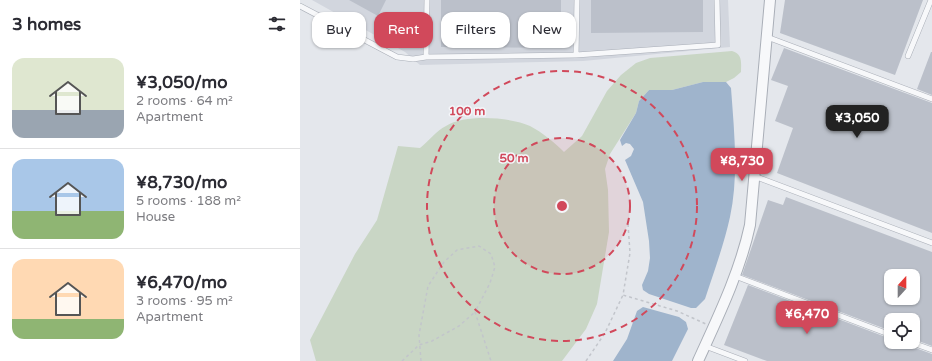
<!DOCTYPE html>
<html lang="en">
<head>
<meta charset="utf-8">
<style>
	:root { --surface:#fff; --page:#f2f2f3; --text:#2b2b33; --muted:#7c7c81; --line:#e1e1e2; --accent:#d1495b }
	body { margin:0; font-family:"Varela Round",sans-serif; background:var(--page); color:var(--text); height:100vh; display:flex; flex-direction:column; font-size:15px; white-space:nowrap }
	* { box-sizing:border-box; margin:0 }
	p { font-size:13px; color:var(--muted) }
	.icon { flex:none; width:22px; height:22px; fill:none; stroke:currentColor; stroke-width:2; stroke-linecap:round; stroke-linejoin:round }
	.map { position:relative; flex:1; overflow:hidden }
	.side { display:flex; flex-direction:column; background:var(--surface); width:300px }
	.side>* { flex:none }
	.top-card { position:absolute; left:12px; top:12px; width:380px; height:36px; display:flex; gap:8px }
	.needle { width:26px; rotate:21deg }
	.tools { position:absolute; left:584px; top:269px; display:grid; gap:8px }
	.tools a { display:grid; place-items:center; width:36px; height:36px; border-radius:8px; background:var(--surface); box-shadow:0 1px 3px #0004; font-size:20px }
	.price { position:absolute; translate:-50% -34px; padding:0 9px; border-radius:8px; background:var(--accent); color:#fff; font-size:13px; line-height:26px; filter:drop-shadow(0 1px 2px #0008) }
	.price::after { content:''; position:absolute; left:50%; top:24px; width:12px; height:9px; margin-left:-6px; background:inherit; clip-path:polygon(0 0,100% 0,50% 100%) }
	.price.active { background:#222; color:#fff }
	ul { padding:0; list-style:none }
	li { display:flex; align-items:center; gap:12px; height:100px; padding:0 12px }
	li+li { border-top:1px solid var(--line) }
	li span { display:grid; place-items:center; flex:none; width:112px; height:80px; border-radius:12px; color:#555 }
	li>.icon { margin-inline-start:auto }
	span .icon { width:48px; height:48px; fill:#fffc; stroke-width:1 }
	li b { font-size:17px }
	h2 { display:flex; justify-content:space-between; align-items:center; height:48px; padding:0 12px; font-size:17px }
	.pill { padding:0 14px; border-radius:12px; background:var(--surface); box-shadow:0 1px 3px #0004; font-size:14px; line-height:36px }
	.pill.active { background:var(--accent); color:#fff }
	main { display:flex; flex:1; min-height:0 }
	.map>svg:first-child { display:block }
	.built { fill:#d2d6de }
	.green { fill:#c9d6c5 }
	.water { fill:#9fb4cc }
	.building { fill:#bbc0ca; fill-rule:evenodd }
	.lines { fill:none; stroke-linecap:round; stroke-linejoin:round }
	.lane-casing { stroke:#a9aeb7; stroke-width:6 }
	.street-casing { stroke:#a9aeb7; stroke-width:12 }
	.path { stroke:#c2c5cb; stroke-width:1.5; stroke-dasharray:3 3; stroke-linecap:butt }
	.lane { stroke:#f7f8fa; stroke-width:5 }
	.street { stroke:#f7f8fa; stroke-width:10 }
	.ring { fill:none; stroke:#d1495b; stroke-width:2; stroke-dasharray:7 5 }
	.centre { fill:#d1495b; stroke:#f4f6f9; stroke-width:2 }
	.ring-label { font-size:12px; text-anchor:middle; font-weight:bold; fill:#d1495b; stroke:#f4f6f9; stroke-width:3; stroke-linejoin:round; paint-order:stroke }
</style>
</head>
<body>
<main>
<section class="side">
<h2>3 homes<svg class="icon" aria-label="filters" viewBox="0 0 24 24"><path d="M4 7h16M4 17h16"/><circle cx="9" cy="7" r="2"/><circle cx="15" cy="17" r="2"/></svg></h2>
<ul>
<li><span style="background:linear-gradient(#dfe7d0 65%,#9aa5b1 0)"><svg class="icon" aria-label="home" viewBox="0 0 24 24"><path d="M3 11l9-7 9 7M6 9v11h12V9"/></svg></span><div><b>¥3,050/mo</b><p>2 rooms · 64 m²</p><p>Apartment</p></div></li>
<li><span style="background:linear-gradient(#a9c7e8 65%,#8fb573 0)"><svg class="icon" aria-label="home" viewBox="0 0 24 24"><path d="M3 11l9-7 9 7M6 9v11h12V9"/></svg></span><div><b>¥8,730/mo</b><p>5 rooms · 188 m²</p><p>House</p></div></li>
<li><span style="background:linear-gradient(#ffd9b3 75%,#8fb573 0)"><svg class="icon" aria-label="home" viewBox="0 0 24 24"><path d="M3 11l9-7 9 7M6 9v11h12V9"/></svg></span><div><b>¥6,470/mo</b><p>3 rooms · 95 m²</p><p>Apartment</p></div></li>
</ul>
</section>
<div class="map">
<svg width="632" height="361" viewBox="0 0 632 361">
	<rect width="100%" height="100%" fill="#e4e7ec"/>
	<path class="built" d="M12 0H428L430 47 283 61 120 65 105 52Z"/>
	<path class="green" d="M432 51C443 54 441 63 441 72L434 78 426 82H403L372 90H349L339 101 336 113 310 154 305 169 308 190 309 232 297 304 286 329 262 361H16L10 340 55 254 77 220 98 146 120 148C129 141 136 131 146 126 165 114 210 117 230 126 243 133 254 142 264 152L282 136 307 91 321 75 336 63 350 58Z"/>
	<path class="water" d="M403 82H426L431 88C434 130 439 175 430 217 424 244 414 272 405 299L396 308H391L349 294 343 290 342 285 348 271 350 258 349 241 343 202 325 160 331 156 334 149 330 144 326 143 322 146 320 140 336 113 339 101 349 90H372Z
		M343 307 379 317 386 322 388 329 372 361H313L327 339 337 311Z"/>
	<path class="building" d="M49 0H86L78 16Z
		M141 0H261V48L141 47Z
		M291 0H403V32L291 33Z
		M485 0H623L595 75 480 33Z
		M484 48 632 103V233L477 173 493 128 475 121 488 86 471 80Z
		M631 52H632V95L617 89Z
		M486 197 632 252V346L613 339V320H591V331L442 275 468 200 483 205ZM591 276H613V298H591Z
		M448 285 591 339V342H599L632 354V361H467L424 345Z"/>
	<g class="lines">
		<g class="lane-casing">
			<path id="lane" d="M127 0 126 57 276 55 418 45 417 0
				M0 6 97 57 113 59 126 57
				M467 37 632 99
				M276 55 277 0
				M608 56 631 0
				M454 176 632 243
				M435 276 591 335
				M610 342 632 350
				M405 346 445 361"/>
		</g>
		<g class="street-casing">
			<path id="street" d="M398 361C418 317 440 272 450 225L470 0"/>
		</g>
		<path class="path" d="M328 224 330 253 323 295 377 311 406 324
			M102 361 119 345 132 341 159 326 175 312
			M121 361 119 335 128 286 144 262 157 250 179 246 191 254 195 267 190 283 175 312 191 361
			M286 361 305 333 323 295"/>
		<use href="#lane" class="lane"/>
		<use href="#street" class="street"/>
	</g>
	<circle cx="262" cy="206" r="68" fill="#d1495b" fill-opacity=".12"/>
	<g class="ring">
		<circle cx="262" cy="206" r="68"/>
		<circle cx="262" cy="206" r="135"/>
	</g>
	<circle cx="262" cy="206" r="6" class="centre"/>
	<g class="ring-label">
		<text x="167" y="115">100 m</text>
		<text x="214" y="162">50 m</text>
	</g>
</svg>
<div class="tools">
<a><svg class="needle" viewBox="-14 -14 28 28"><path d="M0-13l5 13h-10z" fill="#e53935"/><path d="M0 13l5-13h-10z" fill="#7c7c81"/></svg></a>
<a><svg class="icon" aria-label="locate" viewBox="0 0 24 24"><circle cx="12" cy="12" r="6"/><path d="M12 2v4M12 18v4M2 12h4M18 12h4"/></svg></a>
</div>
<b class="price active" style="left:557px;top:139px">¥3,050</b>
<b class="price" style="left:442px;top:182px">¥8,730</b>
<b class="price" style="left:507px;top:335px">¥6,470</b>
<div class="top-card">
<a class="pill">Buy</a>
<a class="pill active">Rent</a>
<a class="pill">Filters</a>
<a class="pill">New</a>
</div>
</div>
</main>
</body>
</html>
